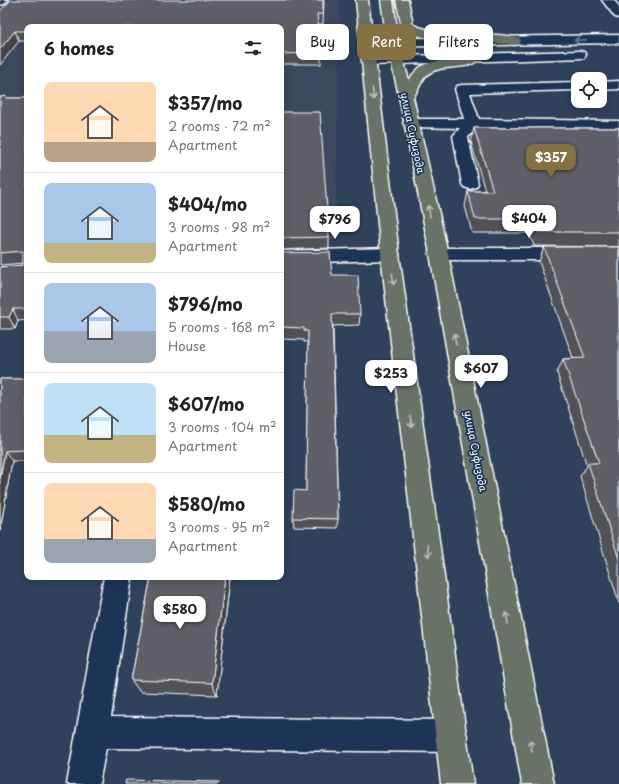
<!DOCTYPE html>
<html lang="en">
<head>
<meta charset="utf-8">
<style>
	:root { --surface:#fff; --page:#f6f6f6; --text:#222; --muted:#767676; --line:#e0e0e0; --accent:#857141 }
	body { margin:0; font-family:"Playpen Sans",sans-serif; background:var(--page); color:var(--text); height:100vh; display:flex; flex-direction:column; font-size:15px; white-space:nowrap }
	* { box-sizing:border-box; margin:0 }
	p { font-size:13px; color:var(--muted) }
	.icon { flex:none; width:22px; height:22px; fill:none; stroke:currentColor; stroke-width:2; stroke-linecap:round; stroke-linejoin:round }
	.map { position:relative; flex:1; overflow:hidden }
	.details { position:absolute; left:24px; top:24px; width:260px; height:556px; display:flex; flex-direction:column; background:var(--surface); border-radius:8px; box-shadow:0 2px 10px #0003 }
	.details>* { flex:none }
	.banner { position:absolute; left:296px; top:24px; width:263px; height:36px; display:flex; gap:8px }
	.controls { position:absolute; left:571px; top:72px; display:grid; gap:8px }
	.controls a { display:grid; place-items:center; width:36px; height:36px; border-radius:8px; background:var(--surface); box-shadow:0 2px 10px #0003; font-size:20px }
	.price { position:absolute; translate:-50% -34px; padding:0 9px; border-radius:8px; background:#fff; color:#222; font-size:13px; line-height:26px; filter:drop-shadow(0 1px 2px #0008) }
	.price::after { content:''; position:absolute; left:50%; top:24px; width:12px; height:9px; margin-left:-6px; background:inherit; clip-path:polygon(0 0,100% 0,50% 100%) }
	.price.on { background:var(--accent); color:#fff }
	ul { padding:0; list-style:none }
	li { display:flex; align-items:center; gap:12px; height:100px; padding:0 20px }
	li+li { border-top:1px solid var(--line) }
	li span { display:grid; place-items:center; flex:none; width:112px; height:80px; border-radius:8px; color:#555 }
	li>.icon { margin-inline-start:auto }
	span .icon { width:48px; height:48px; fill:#fffc; stroke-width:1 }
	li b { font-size:17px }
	h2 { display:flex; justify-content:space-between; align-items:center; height:48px; padding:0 20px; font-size:17px }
	.tag { padding:0 14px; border-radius:8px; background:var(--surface); box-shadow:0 2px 10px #0003; font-size:14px; line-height:36px }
	.tag.on { background:var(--accent); color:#fff }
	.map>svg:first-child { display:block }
	.built { fill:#3e4a60 }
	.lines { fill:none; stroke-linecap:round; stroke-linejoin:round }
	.minor-casing { stroke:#fff; stroke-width:3 }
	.major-casing { stroke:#fff; stroke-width:3 }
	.minor { fill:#1d3557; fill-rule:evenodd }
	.major { fill:#697266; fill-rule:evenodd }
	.wall { fill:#515159; stroke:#fff }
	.shaded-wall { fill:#424249; stroke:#fff }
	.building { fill:#5e5e68; stroke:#fff }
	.oneway { stroke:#6c7c92 }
	.oneway2 { stroke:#bcc0ba }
	.labels { text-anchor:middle; stroke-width:3.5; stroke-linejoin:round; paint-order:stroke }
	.street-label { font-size:10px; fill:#fff; stroke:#1d3557 }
</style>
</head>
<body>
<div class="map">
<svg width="619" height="784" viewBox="0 0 619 784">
	<rect width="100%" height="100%" fill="#30415c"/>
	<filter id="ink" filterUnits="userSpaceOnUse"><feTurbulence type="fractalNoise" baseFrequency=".025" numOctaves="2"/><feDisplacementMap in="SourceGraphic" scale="8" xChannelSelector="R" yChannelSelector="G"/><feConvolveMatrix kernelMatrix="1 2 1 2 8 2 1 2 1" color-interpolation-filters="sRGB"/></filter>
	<g filter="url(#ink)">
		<path class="built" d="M16 0H340L335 240 281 243V27H27V259L0 261V17Z"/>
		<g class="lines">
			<g class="minor-casing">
				<path id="minor" d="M0 0H8L4 4 0 5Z
					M602 0H614L619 7V18L615 17Z
					M619 35V43L367 47 363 46 361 43 363 40 367 39Z
					M580 51 584 52 586 55 584 58 369 65 364 64 363 61 364 58 369 57Z
					M619 81V89L600 90V82Z
					M578 82V90L470 93 479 119 619 121V129L477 128 468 137 478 184 476 187 470 189 464 187 462 184 453 136 460 128 410 127 405 126 403 123 405 120 410 119H464L455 89 457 86 462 85Z
					M390 248 396 250 399 254 396 258 390 260 281 263V251Z
					M439 248H619V260H439L433 258 430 254 433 250Z
					M104 577H132L111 717 451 720 462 725 467 736 462 747 451 752 106 748 99 784H67Z"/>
			</g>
			<g class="major-casing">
				<path id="major" d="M356 0H368L399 254 473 784H441L381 254Z
					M381 0H393L399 43 409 81C421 58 439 62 461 59 468 58 471 53 479 55L480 58C470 72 442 63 428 74 421 79 419 90 413 97L448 254 554 784H522L430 254 399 96 387 43Z
					M396 0H408L413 25C448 39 484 30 519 38L521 41 519 44 515 45C492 41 414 44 402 27Z"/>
			</g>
			<use href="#minor" class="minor"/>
			<use href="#major" class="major"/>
		</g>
		<path class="wall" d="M324 0 323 24H318L321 53V64H281V27H27V41H19L0 11Z
			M0 97 7 98H27V320L18 321 15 329H0V267L23 265V263L0 265Z
			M281 113 329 237V248L281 250Z
			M474 128H619V247L534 246 529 233H472L465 206 468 191H485L471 142Z
			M544 247H619V603L580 476 587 466 557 373 563 359 573 358 539 262Z
			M281 253 332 275 360 314 359 325 333 326 338 519 337 528 294 527 293 518 306 491 308 342H304V340L281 339Z
			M0 379H27V461H12L0 531Z
			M151 577H230L217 695 140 692 131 680Z"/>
		<path class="shaded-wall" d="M15 31 19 41 0 65V49Z
			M13 309 18 321 15 329 9 317Z
			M27 430V454L24 450Z
			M5 451 12 461 0 531V478Z
			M225 577H230L217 695 212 683Z"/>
		<path class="building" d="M11 0H323V14H317L321 53 281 54V27H27V31H15L0 49V11Z
			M6 96V98H27V309H13L9 317H0V267L23 265V251L0 253V97Z
			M281 112H320L329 237 281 238Z
			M474 128H619V232H538L533 219H475L468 191H493Z
			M544 247H619V559L588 463H599L563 359 585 358Z
			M330 252 332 275H358L360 314H332L338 519 293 518 294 490 306 491 308 331H304V328L281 327V253Z
			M0 379H27V430L24 450 5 451 0 478Z
			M151 577H225L212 683 131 680Z
			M126 780 219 782 218 784H125Z"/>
		<defs><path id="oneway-shaft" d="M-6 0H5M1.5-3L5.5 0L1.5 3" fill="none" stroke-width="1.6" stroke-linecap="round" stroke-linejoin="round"/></defs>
		<use class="oneway" href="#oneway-shaft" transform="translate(580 40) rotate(179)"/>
		<g class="oneway2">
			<use href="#oneway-shaft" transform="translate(373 94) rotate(84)"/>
			<use href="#oneway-shaft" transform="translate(429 211) rotate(-102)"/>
			<use href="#oneway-shaft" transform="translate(393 279) rotate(83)"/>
			<use href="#oneway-shaft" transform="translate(455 339) rotate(-101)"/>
			<use href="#oneway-shaft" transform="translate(411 422) rotate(83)"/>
			<use href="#oneway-shaft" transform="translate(428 551) rotate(83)"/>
			<use href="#oneway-shaft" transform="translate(507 618) rotate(-101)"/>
			<use href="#oneway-shaft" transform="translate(531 746) rotate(-101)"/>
		</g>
	</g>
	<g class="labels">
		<g class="street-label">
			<text transform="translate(413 133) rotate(78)" y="4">улица Суфизода</text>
			<text transform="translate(476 451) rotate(79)" y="4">улица Суфизода</text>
		</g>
	</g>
</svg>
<div class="controls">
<a><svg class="icon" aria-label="locate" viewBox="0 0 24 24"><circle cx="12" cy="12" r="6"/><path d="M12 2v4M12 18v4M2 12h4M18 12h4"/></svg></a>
</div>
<b class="price on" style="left:551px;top:178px">$357</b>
<b class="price" style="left:529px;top:239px">$404</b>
<b class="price" style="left:335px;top:240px">$796</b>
<b class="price" style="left:481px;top:389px">$607</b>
<b class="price" style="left:391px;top:394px">$253</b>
<b class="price" style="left:180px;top:630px">$580</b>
<div class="banner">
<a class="tag">Buy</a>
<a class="tag on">Rent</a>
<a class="tag">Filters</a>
</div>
<section class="details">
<h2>6 homes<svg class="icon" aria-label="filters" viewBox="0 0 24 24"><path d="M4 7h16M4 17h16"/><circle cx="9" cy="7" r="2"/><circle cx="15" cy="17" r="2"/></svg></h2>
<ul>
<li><span style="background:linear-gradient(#ffd9b3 75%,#b9a48a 0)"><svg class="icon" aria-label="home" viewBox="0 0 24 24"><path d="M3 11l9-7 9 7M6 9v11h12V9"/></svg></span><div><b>$357/mo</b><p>2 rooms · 72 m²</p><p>Apartment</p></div></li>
<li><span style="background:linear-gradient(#a9c7e8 75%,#c2b280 0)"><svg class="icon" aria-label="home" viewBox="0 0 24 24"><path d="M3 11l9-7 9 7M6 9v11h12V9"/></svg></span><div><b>$404/mo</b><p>3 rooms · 98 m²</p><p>Apartment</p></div></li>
<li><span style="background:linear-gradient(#a9c7e8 60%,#9aa5b1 0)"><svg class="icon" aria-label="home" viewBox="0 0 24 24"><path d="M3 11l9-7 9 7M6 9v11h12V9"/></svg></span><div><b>$796/mo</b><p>5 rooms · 168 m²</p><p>House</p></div></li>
<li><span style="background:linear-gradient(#bfe0f5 65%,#c2b280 0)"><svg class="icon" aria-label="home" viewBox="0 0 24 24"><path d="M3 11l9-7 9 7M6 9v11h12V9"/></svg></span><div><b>$607/mo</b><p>3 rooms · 104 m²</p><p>Apartment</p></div></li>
<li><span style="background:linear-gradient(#ffd9b3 70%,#9aa5b1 0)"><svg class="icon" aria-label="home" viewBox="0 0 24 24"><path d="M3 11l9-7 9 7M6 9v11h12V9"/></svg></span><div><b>$580/mo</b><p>3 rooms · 95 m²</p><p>Apartment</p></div></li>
</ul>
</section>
</div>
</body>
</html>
